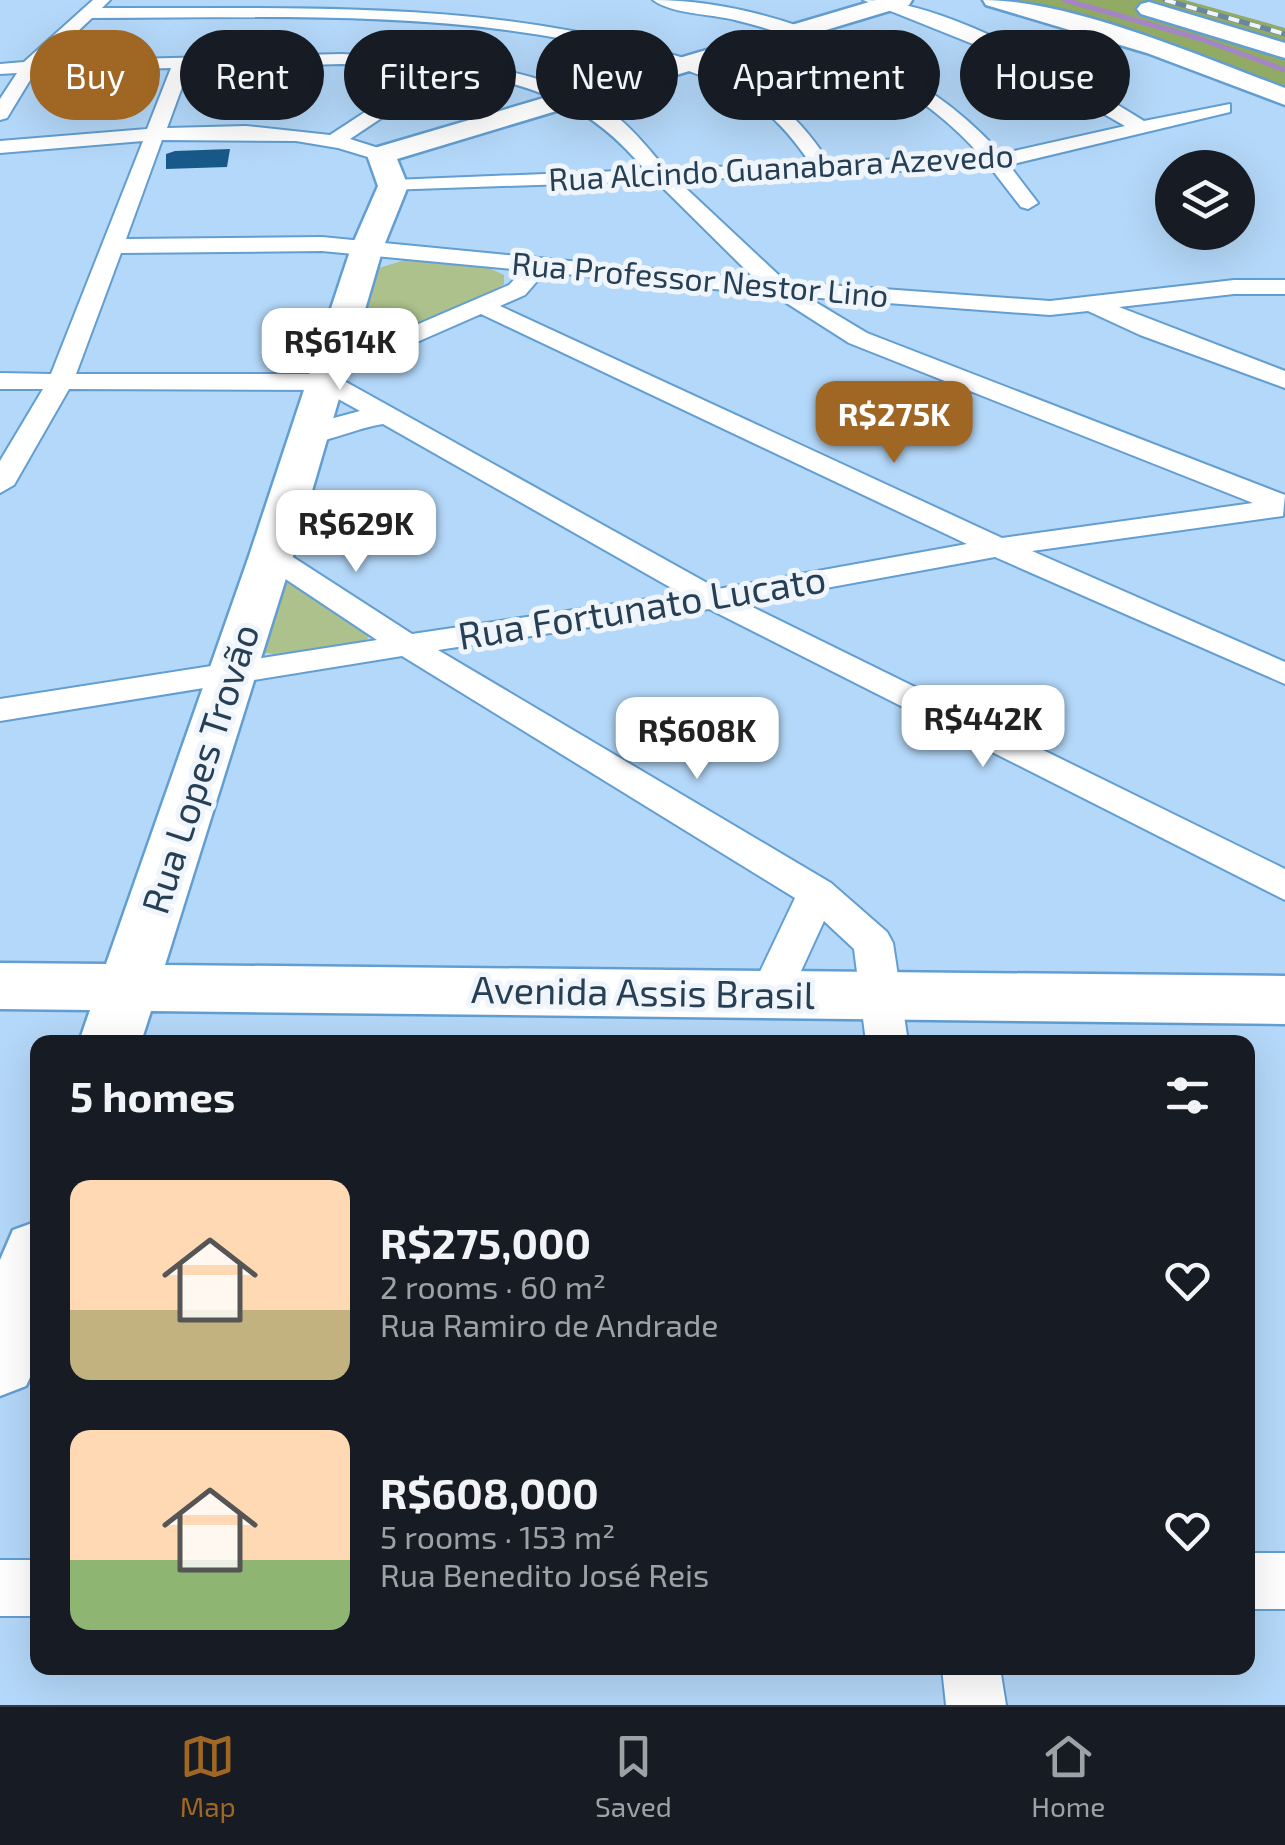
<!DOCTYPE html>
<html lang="en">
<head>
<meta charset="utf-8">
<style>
	:root { --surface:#171b24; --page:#20242c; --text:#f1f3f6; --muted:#9ea1a6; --line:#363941; --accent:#9f6624 }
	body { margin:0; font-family:"Exo 2",sans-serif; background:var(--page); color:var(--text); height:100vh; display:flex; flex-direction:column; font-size:38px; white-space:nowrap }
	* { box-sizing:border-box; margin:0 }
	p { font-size:32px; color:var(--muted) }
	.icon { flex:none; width:55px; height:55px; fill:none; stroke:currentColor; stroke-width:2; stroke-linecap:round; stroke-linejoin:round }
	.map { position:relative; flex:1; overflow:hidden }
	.side { position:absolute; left:30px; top:1035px; width:1225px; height:640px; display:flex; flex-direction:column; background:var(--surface); border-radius:20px; box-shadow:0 10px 40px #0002 }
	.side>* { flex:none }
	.banner { position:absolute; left:30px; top:30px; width:1225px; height:90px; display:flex; gap:20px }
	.controls { position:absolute; left:1155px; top:150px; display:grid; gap:20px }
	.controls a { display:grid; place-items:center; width:100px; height:100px; border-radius:50%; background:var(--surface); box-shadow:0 10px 40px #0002; font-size:50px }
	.price { position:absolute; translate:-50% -85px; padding:0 22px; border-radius:20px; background:#fff; color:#222; font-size:32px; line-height:65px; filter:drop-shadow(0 2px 5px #0008) }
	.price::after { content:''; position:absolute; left:50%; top:60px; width:30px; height:22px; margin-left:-15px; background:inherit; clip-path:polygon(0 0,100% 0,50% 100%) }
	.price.on { background:var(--accent); color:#fff }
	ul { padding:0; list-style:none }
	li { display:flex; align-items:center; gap:30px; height:250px; padding:0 40px }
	li span { display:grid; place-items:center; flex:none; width:280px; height:200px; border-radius:20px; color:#555 }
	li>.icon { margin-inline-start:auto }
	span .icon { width:120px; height:120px; fill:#fffc; stroke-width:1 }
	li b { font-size:42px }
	h2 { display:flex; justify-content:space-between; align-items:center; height:120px; padding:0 40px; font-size:42px }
	.chip { padding:0 35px; border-radius:45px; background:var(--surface); box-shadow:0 10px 40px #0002; font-size:35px; line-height:90px }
	.chip.on { background:var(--accent); color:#fff }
	.menu { display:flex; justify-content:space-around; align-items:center; height:140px; border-top:2px solid var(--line); background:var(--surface); font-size:28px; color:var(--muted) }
	.menu a { display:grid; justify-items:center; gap:5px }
	.menu .on { color:var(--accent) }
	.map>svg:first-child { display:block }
	.green { fill:#acc18b }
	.forest { fill:#91ab64 }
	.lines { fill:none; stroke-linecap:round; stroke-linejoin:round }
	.stream { stroke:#a485c6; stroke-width:5 }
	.building { fill:#195989 }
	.street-casing { stroke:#629ed1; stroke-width:4 }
	.secondary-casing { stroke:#629ed1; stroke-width:5 }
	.street { fill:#fff; fill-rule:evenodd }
	.secondary { fill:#fff; fill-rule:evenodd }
	.rail-casing { stroke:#6987a3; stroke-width:5 }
	.rail { stroke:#eff5fb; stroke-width:4; stroke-dasharray:11; stroke-linecap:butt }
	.labels { text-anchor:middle; stroke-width:10; stroke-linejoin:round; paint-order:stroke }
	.far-street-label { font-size:32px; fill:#263f55; stroke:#eff5fb }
	.street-label { font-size:38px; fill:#263f55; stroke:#eff5fb }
</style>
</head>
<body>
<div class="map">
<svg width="1285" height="1705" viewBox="0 0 1285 1705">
	<rect width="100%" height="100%" fill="#b4d8f9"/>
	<path class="green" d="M405 260 487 267 504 275V284C467 309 399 345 356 325L372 270Z
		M283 579 296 580 372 633 363 644 274 654 258 652Z"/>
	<path class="forest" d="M1016 0H1185L1285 28V90L1144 36Z"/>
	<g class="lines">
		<path class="stream" d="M1065 0 1201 39 1285 70"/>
	</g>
	<path class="building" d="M230 149 227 167 166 169V154L175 151Z"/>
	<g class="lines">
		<g class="street-casing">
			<path id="street" d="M93 0H110L102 8C282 9 464 0 640 46 684 57 729 70 767 96 793 113 812 137 829 162L981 156C917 83 827 43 735 20 711 14 672 14 653 0 773 0 922 63 1001 154L1125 126 1003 56 863 0C948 0 1072 77 1144 121L1230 104V112L1009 165 1038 203 1028 209 1021 207 990 167 677 180 786 282 1050 301 1234 280H1285V294H1234L1119 307 1285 371V388L1140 335 1088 311 1050 315 807 297 867 333 1285 495 1283 516 1032 551 1285 662V684L995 557 744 603 1285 869V900L709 609 438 650 831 883 887 932 893 943 908 1042H866L854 949 824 921 785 1006 770 1011 755 1006 749 995 795 898 402 656 0 721V699L377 640 260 562 256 556 260 550H282L412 634 682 594 383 424C359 427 315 447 299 444L296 438 319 422 360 411 322 390 69 389 14 485 0 493V461L43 389H0V373L51 374 143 141 0 153V141L147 129 171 68 35 72 7 118 0 120V99L17 73 0 74V64L24 62ZM92 18C272 18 456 8 632 54 674 65 717 78 753 102 776 118 794 139 810 163L666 169C650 151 636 132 617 117 574 84 516 72 463 62L462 56 445 60 342 54 46 61ZM342 64 431 69 330 135 246 126 167 128 189 68ZM452 71C535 85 589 103 645 170L393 180 383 186 386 190 656 181 755 279 322 237 126 239 162 140 296 141 338 148 381 161 388 159V151L350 139ZM322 251 523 270 509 285 321 366 320 374H76L121 253ZM545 272 774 295 849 343 1253 503 1002 538 500 306 525 295ZM481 314 967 544 718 589 337 377Z
				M1248 1553H1285V1609H1248Z
				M0 1560H38V1616H0Z
				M942 1668H1000L1006 1705H946Z"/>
		</g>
		<g class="secondary-casing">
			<path id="secondary" d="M876 0H912L909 5 397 159 408 186 383 248 293 556 165 965 1285 976V1024L151 1011 141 1042H79L90 1010 0 1009V963L106 964 249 556 351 248 378 186 367 155 371 149Z
				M983 0C1072 0 1199 56 1285 88V105L1147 53 986 5Z
				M1149 2 1285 43V58L1141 14 1137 9 1141 4Z
				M38 1221V1360L26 1386 0 1396V1260L13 1230Z"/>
		</g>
		<use href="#street" class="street"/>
		<use href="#secondary" class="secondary"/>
		<g class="rail-casing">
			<path id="rail" d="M1165 0 1285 34"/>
		</g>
		<use href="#rail" class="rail"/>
	</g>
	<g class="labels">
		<g class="far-street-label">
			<text transform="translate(781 168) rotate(-3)" y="11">Rua Alcindo Guanabara Azevedo</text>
			<text transform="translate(700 280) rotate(5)" y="11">Rua Professor Nestor Lino</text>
		</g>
		<g class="street-label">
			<text transform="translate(642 608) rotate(-9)" y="13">Rua Fortunato Lucato</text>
			<text transform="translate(201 769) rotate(-72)" y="13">Rua Lopes Trovão</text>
			<text transform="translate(643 993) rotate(1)" y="13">Avenida Assis Brasil</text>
		</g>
	</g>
</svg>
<div class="controls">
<a><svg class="icon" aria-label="layers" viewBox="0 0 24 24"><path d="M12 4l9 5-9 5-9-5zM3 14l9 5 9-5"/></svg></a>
</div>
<b class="price" style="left:340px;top:393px">R$614K</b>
<b class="price on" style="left:894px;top:466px">R$275K</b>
<b class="price" style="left:356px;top:575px">R$629K</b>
<b class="price" style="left:983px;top:770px">R$442K</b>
<b class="price" style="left:697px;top:782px">R$608K</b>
<div class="banner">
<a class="chip on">Buy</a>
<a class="chip">Rent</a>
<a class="chip">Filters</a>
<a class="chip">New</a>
<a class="chip">Apartment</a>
<a class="chip">House</a>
</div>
<section class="side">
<h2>5 homes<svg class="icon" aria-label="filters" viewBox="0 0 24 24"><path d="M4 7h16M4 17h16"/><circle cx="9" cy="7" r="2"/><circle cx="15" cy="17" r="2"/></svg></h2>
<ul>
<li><span style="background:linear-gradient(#ffd9b3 65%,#c2b280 0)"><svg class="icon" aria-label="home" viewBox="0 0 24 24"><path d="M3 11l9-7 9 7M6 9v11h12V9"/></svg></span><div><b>R$275,000</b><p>2 rooms · 60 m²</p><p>Rua Ramiro de Andrade</p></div><svg class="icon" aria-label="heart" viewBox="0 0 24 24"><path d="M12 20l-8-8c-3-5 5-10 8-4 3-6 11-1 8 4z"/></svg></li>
<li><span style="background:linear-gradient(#ffd9b3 65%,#8fb573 0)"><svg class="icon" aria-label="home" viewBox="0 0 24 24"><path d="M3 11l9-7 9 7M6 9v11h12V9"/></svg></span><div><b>R$608,000</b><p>5 rooms · 153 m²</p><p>Rua Benedito José Reis</p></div><svg class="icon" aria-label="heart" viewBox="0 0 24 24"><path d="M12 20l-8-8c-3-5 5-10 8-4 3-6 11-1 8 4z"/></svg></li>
</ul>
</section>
</div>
<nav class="menu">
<a class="on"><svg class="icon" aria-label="map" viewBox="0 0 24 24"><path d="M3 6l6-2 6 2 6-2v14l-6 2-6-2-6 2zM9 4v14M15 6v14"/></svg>Map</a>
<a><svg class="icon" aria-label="saved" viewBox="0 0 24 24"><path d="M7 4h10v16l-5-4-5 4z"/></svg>Saved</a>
<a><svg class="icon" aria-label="home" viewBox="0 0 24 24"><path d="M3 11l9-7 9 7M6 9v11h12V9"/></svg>Home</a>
</nav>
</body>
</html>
